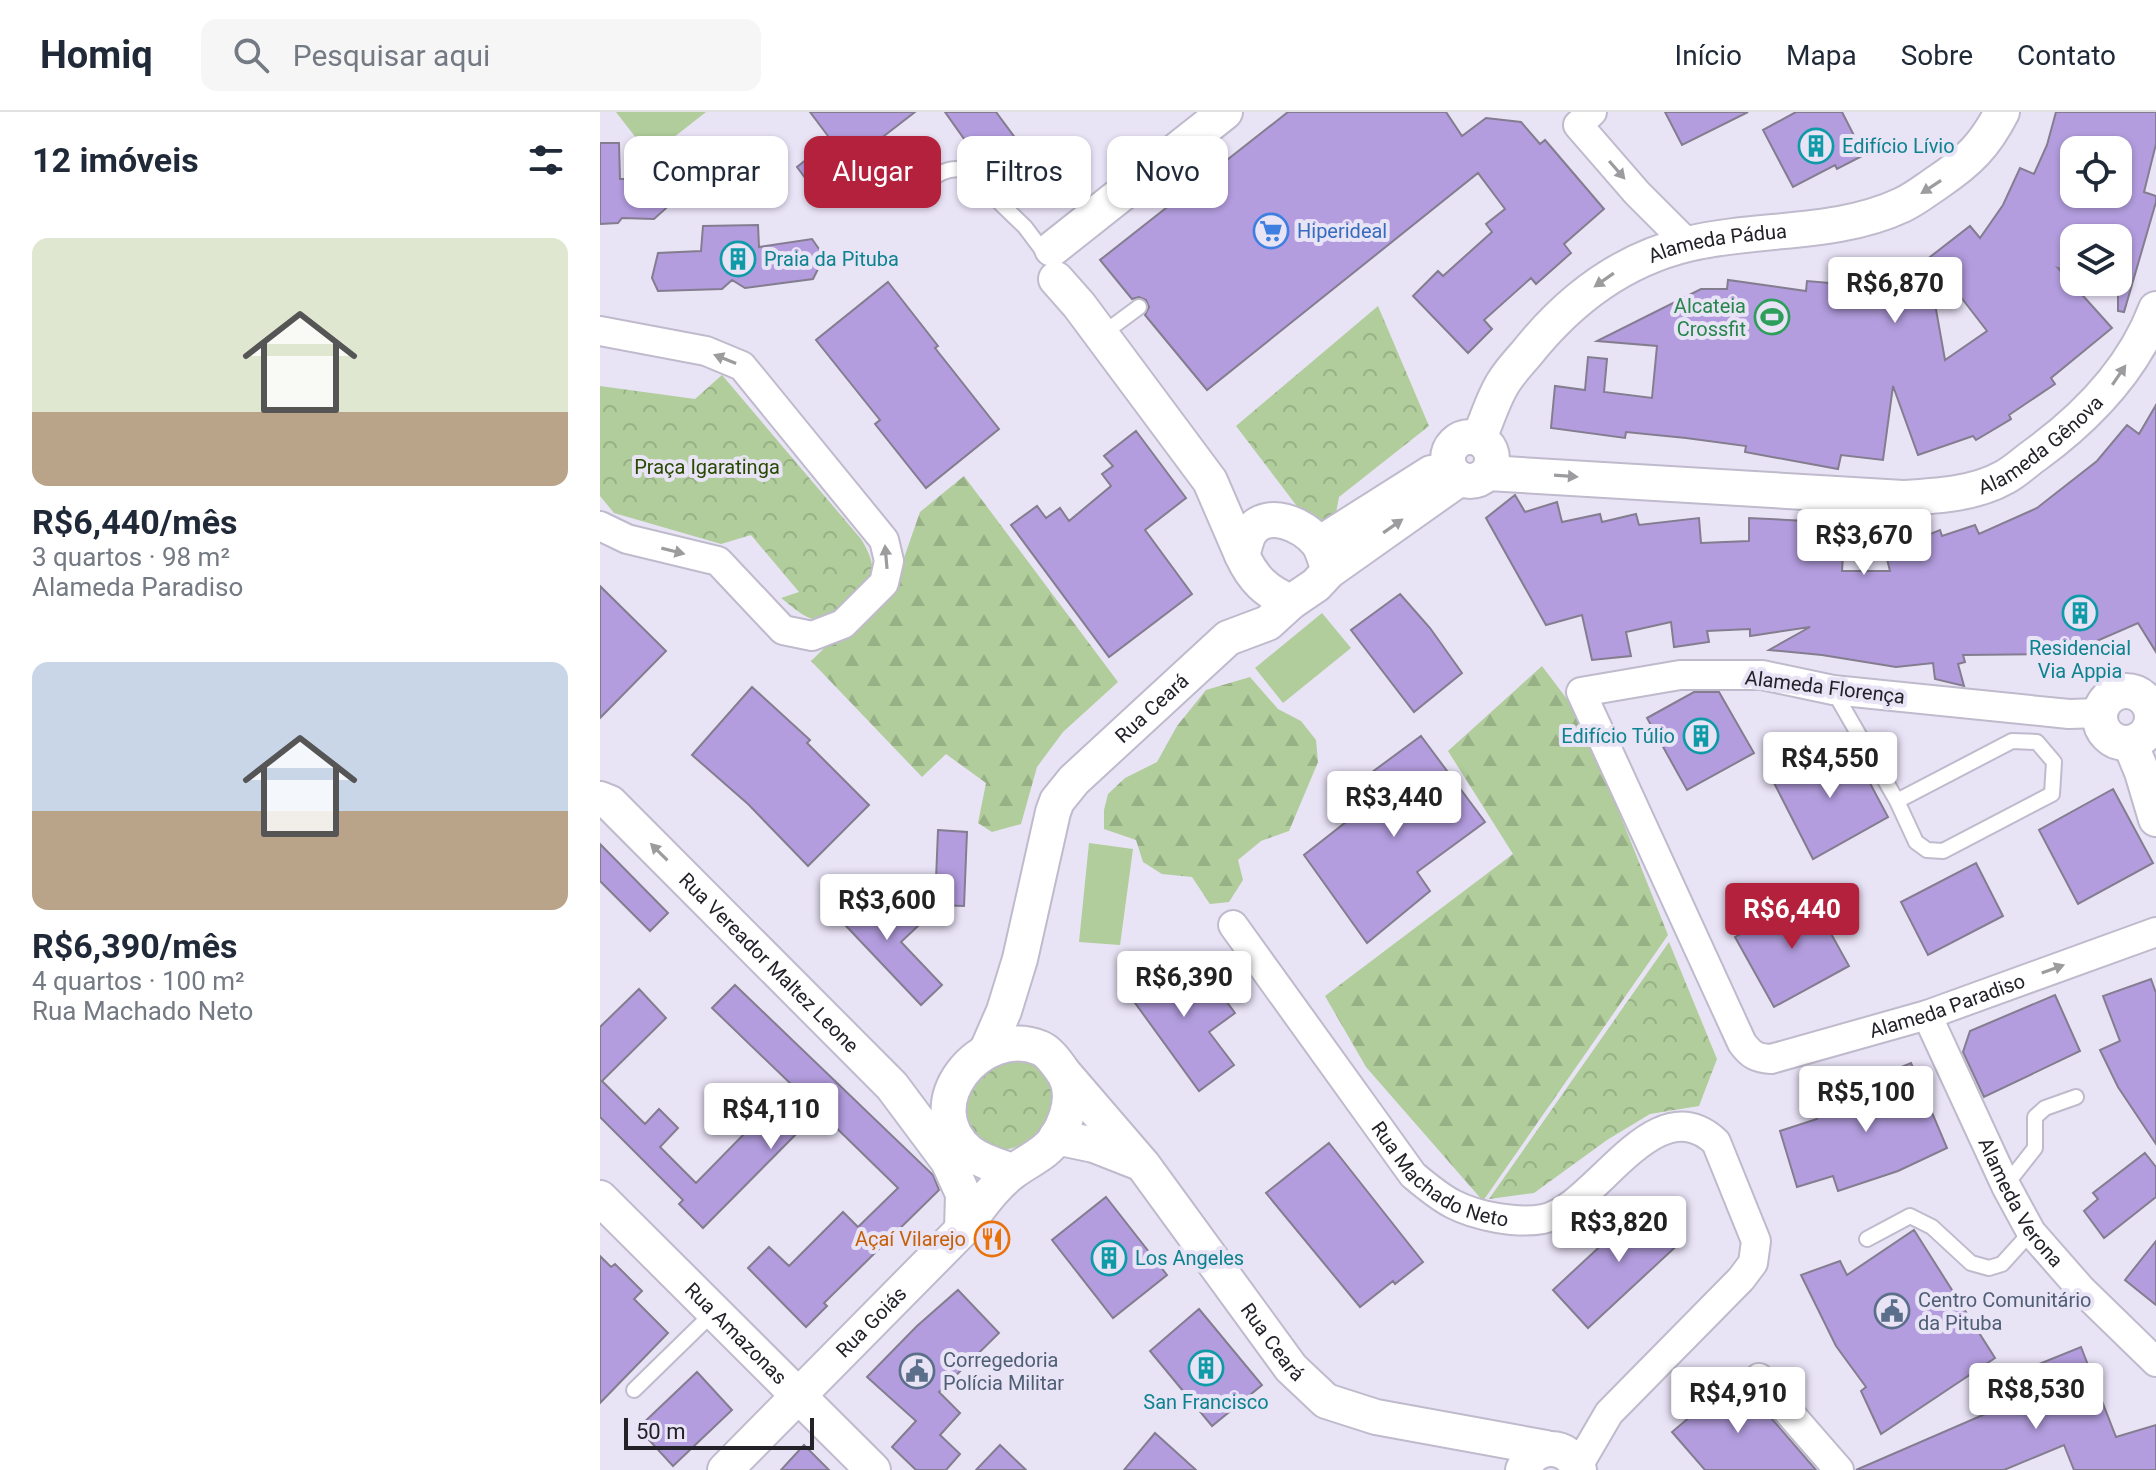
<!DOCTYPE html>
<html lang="pt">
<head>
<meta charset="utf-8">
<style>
	:root { --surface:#fff; --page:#f6f6f7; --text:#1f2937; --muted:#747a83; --line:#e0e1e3; --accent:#b4213d }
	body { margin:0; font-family:Roboto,sans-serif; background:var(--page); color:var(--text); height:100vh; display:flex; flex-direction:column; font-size:30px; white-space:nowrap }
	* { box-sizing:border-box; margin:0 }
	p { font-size:26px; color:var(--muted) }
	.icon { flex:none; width:44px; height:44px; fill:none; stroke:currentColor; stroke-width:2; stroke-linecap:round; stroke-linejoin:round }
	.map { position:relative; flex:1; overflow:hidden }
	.details { display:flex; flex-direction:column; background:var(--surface); width:600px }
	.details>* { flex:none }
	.hud { position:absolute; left:24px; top:24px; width:760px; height:72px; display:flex; gap:16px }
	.controls { position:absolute; left:1460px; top:24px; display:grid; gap:16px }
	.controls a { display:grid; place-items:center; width:72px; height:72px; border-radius:16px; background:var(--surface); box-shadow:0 2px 6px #0004; font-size:40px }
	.scale { position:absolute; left:24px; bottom:20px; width:190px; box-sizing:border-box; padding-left:8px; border:4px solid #242229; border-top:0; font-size:22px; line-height:28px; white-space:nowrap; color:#242229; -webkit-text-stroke:6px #e9e3f6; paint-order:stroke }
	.price { position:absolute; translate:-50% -68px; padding:0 18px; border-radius:8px; background:#fff; color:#222; font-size:26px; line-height:52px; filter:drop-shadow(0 2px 4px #0008) }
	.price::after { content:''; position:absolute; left:50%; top:48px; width:24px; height:18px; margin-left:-12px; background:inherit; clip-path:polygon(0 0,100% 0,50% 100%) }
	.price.selected { background:var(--accent); color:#fff }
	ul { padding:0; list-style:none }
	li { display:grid; align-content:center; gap:16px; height:424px; padding:0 32px }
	li span { display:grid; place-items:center; height:248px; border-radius:16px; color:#555 }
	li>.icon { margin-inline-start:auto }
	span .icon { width:144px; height:144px; fill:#fffc; stroke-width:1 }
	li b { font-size:34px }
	h2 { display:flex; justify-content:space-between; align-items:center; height:96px; padding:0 32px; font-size:34px }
	.chip { padding:0 28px; border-radius:16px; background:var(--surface); box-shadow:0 2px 6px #0004; font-size:28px; line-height:72px }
	.chip.selected { background:var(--accent); color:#fff }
	header { display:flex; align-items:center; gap:48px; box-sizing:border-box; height:112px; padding:0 40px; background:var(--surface); border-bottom:2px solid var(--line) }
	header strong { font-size:38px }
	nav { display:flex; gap:44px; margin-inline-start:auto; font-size:28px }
	.search { width:560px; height:72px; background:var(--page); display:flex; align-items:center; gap:20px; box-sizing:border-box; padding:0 28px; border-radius:16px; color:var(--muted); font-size:30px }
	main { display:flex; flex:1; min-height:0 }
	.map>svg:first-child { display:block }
	.forest { fill:url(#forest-firs) }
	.park { fill:url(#park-crowns) }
	.pitch { fill:#b0cd9b }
	.building { fill:#b39dde; stroke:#837d8f; stroke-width:2; fill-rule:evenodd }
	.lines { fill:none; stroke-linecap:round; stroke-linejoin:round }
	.service-casing { stroke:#bfbacc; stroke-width:18 }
	.minor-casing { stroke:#bfbacc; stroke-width:32 }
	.tertiary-casing { stroke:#bfbacc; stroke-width:38 }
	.service { stroke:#fff; stroke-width:14 }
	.minor { stroke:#fff; stroke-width:28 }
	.tertiary { stroke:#fff; stroke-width:34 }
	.oneway { fill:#9c9c9f }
	.labels { text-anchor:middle; stroke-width:8; stroke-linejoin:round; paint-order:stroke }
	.culture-label { font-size:20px; fill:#0d838f; stroke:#e9e3f6; text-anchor:start }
	.shop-label { font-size:20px; fill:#366cbe; stroke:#e9e3f6; text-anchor:start }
	.street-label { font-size:20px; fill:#242229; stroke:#e9e3f6 }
	.leisure-label { font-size:20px; fill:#27864d; stroke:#e9e3f6; text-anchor:end }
	.park-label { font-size:20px; fill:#294801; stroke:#e9e3f6 }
	.food-label { font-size:20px; fill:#c56008; stroke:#e9e3f6; text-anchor:end }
	.service-label { font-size:20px; fill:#4e5e75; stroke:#e9e3f6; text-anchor:start }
</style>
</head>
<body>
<header>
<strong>Homiq</strong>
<div class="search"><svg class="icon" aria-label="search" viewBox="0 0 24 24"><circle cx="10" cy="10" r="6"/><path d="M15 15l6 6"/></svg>Pesquisar aqui</div>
<nav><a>Início</a><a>Mapa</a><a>Sobre</a><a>Contato</a></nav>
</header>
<main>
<section class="details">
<h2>12 imóveis<svg class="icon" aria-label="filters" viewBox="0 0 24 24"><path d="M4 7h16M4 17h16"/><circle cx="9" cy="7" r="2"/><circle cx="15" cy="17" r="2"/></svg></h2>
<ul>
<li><span style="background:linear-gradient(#dfe7d0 70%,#b9a48a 0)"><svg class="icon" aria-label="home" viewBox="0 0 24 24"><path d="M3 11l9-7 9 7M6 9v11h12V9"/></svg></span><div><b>R$6,440/mês</b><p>3 quartos · 98 m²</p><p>Alameda Paradiso</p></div></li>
<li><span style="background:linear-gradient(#c9d6e8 60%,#b9a48a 0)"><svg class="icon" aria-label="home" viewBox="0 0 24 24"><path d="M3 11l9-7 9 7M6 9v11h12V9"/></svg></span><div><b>R$6,390/mês</b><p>4 quartos · 100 m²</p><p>Rua Machado Neto</p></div></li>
</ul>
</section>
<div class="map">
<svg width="1556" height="1358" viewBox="0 0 1556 1358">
	<defs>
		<pattern id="forest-firs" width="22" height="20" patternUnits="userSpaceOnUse" patternTransform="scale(2)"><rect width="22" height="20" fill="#b0cd9b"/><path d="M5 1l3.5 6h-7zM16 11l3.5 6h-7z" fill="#97b086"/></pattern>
		<pattern id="park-crowns" width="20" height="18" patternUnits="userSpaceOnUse" patternTransform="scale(2)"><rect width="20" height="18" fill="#b0cd9b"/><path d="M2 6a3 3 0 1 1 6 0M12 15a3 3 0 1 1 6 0" fill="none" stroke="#97b086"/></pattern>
	</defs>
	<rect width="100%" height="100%" fill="#e9e3f6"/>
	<path class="forest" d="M364 364 518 570 463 620 437 655 421 712 392 720 378 711 386 671 346 642 322 665 211 549 297 466 320 400Z
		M942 554 982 607 1068 823 883 1089 766 955 725 884 913 742 848 639Z
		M650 565 678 597 701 609 716 628 718 650 689 719 661 729 638 748 643 768 629 790 610 792 592 765 562 762 543 750 536 728 504 717V698L508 682 525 666 557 650 577 614 606 578Z"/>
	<path class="park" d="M778 194 829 314 739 385 736 401 727 412 712 414 636 314Z
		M122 263 261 427C281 460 273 468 247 492 240 499 231 507 220 508 205 508 192 494 181 486L199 480 151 423 121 432 14 401 0 384V274L95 287Z
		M1069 830 1117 947 1099 994 1050 1002 1007 1028 934 1081 889 1087Z
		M403 947 439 948 458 975C455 986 453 1001 447 1011 430 1036 388 1053 371 1017 368 1010 367 1000 365 993 375 974 384 959 403 947Z"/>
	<path class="pitch" d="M16 0H106L50 44Z
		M722 501 751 536 683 591 655 556Z
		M489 731 533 737 520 833 479 830Z"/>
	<path class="building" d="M210 0H315L214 78 197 55 231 28Z
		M345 0H396L430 46 398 75Z
		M688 0H846L862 24 886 6 921 10 940 32 945 28 1004 97 964 132 971 141 936 172 931 166 884 208 892 217 868 241 813 184 838 159 843 164 892 120 886 112 905 97 878 61 607 278 545 203 549 195 546 188 539 185 532 187 500 148Z
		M1065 0H1148L1082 33Z
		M1196 0H1242L1264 43 1237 57 1235 53 1193 75 1163 18Z
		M1456 0H1556V32L1544 80 1556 84V90L1524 200 1518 199V126H1474V161L1458 156 1512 216 1451 266 1455 272 1409 303 1411 307 1376 328 1373 324 1318 343 1293 274 1283 348 1241 343 1238 357 1145 340 1146 334 1086 326 1026 320 1025 326 951 316 955 274 985 278 988 245 1007 247 1004 280 1052 286 1057 234 997 229 1101 177H1127L1128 168 1206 179 1207 169 1277 175 1276 168 1329 158 1345 248 1387 219 1330 145 1370 114 1380 126 1403 93 1420 56 1434 62 1447 33ZM1474 38H1518V82H1474Z
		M0 31H19L20 67H55L74 89 54 107 22 106 18 111 0 112Z
		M158 113 159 135 212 127 219 137 220 153 213 167 145 176 132 168 122 177 58 179 52 166 58 141 101 139 103 114Z
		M288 170 338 234 335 236 399 317 326 376 275 312 280 308 216 228Z
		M1556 293V540L1538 511 1467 542 1363 543 1365 550 1358 552 1364 574 1335 567 1333 551 1296 555 1222 543 1169 538 1210 515 1150 524V517L1107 519 1109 530 1074 535 1071 510 1026 520 1031 544 992 548 982 503 946 513 886 406 915 383 925 400 957 390 962 410 1000 402 1002 410 1036 402 1039 413 1099 406 1101 431 1149 429V406L1245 411 1242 459H1290L1286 443 1321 430 1320 426 1340 418 1342 424 1375 413 1379 422 1437 396 1497 349 1527 313 1539 322Z
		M536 319 586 386 545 418 592 482 509 545 411 413 437 394 446 406 460 396 469 409 511 374 502 362 513 354 504 344Z
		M0 474 66 539 0 606Z
		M800 482 830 516 862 561 814 600 751 518Z
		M152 575 210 628 207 631 269 693 208 754 148 692 92 643Z
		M1094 580H1119L1154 641 1087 678 1047 606Z
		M821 624 885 710 817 760 830 779 767 831 704 743 774 688 760 669Z
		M1248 630 1288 705 1213 747 1172 667Z
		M1513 677 1553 751 1478 792 1439 718Z
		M338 718 367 720 364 794 335 793Z
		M0 732 68 801 50 819 0 769Z
		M1376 751 1403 804 1328 843 1301 790Z
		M254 773 287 809 301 796 318 814 301 830 342 873 321 893 229 796Z
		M1209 782 1249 854 1174 895 1135 825Z
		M561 845 586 879 607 863 635 901 609 920 634 953 599 979 522 873Z
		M1551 867 1556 881V1032L1518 975 1500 938 1520 929 1503 884Z
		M135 873 333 1063 339 1078 224 1191 227 1194 206 1215 148 1156 169 1135 189 1154 243 1100 258 1115 298 1076 219 999 103 1116 79 1092 83 1088 0 1005V915L39 877 66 906 2 969 45 1012 59 997 78 1016 60 1035 96 1071 192 973 112 896Z
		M1455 883 1480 939 1384 985 1363 940 1370 919Z
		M1311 951 1347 1036 1298 1059 1238 1079 1233 1064 1197 1075 1180 1019 1217 1007 1213 997 1272 981 1267 969Z
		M729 1031 823 1150 795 1172 793 1169 760 1195 666 1081Z
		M1545 1041 1556 1055V1085L1504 1126 1484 1099 1498 1087 1493 1081Z
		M506 1085 567 1163 513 1206 452 1128Z
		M1050 1088 1084 1127 988 1216 953 1178Z
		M1314 1118 1395 1246 1281 1322 1261 1279 1266 1275 1236 1234 1201 1163 1240 1149 1247 1163Z
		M1556 1129V1193L1525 1168Z
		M0 1144 11 1155 15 1152 42 1179 34 1187 68 1221 0 1291Z
		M358 1178 399 1221 339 1280 360 1301 340 1323 360 1342 346 1358H316L292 1335 316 1309 267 1265 317 1214Z
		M599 1197 662 1273 612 1314 550 1239Z
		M1481 1235 1516 1325 1556 1313V1358H1474L1464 1333 1404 1358H1256L1443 1277 1434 1254Z
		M97 1260 132 1298 73 1354 38 1316Z
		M1143 1260 1142 1268 1146 1277 1216 1358H1105L1072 1320Z
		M555 1321 596 1358H524Z
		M204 1333 229 1358H181Z
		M400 1333 426 1358H376Z"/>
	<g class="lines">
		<g class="service-casing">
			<path id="service" d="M311 83C328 70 345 51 367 59L425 115 443 139
				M501 223 539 195
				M1233 578 1297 689 1316 730 1327 738 1343 739 1452 682 1454 650 1437 630 1412 629 1297 689
				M1406 1073 1435 1036V1005L1445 996 1476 985
				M1267 1127 1310 1104 1332 1115 1371 1151 1389 1156 1402 1152 1431 1120
				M34 1278 115 1199"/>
		</g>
		<g class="minor-casing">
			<g id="minor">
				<path d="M992 0 978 13 1037 81 1088 132"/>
				<path d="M0 219 106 239 142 254 284 428 289 449 284 471 243 512 212 524 183 518 118 449 27 427 0 414"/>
				<path id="s1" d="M1500 601 1469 602 1233 578 1162 563H1080L981 580 1142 931C1151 943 1156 946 1171 947L1327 903 1556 820"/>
				<path id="s2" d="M633 813 813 1063C825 1073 839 1085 853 1092 876 1104 917 1112 943 1107 996 1097 1054 972 1116 1030L1156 1129 1153 1151 1141 1167 1009 1301 978 1354"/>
				<path id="s3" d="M1327 903 1406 1074 1431 1120 1481 1177 1556 1250"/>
				<path d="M1159 1266 1239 1358"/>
			</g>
		</g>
		<g class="tertiary-casing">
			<g id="tertiary">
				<path d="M452 137 625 0"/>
				<path d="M456 167 479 193 610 369 642 443"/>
				<circle cx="870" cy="347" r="22"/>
				<path id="s4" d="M879 326C887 308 893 287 903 271 909 261 918 251 926 242 968 189 1021 148 1088 132 1158 115 1236 124 1302 93 1315 87 1326 78 1338 70 1369 49 1385 33 1402 0"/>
				<path id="s5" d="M888 361 1303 386C1337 384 1375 382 1405 365 1416 359 1425 350 1435 343 1487 305 1533 258 1556 197"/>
				<path d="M719 432 831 361"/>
				<path d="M729 459C725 449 723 437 717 430 703 412 667 397 651 419 646 425 645 436 642 443 653 467 666 480 691 490L716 473 729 459 859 367"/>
				<circle cx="1526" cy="605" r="26"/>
				<path d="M1530 631 1542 660 1556 707"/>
				<path id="s6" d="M0 687 10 691 292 974 348 1049 363 1082 362 1118"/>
				<path id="s7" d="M387 938 404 899 420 847 453 700 457 689 474 668 628 526 668 511 691 490"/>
				<path id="s8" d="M463 960 543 1053 691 1256 726 1289 776 1305 946 1336"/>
				<path d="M456 1025 494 1033 540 1051"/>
				<path id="s9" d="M0 1086 273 1358"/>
				<path id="s10" d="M125 1358 362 1118C378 1098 393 1074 414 1059 429 1048 447 1041 457 1025 469 1004 477 978 461 957 456 950 448 939 440 936 381 912 314 993 369 1040 382 1050 398 1054 413 1059"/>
				<path d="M923 1358C934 1330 968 1330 979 1358"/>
			</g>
		</g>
		<use href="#service" class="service"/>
		<use href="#minor" class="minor"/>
		<use href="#tertiary" class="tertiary"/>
	</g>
	<defs><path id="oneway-solid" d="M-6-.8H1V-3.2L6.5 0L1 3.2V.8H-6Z" transform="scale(2)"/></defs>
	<g class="oneway">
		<use href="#oneway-solid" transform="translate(1017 58) rotate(49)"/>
		<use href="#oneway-solid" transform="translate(1331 75) rotate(147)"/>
		<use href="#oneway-solid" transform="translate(1004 168) rotate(145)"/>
		<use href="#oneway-solid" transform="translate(125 247) rotate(-158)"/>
		<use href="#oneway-solid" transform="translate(1519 263) rotate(-56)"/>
		<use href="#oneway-solid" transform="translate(966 364) rotate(4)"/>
		<use href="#oneway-solid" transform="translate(793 414) rotate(-35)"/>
		<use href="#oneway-solid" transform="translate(73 439) rotate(14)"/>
		<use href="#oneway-solid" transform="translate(286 445) rotate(-95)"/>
		<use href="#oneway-solid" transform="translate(59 740) rotate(-135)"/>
		<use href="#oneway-solid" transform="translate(1453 857) rotate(-20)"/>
	</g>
	<defs>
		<g id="building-ring" transform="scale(1.8)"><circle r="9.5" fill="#e9e3f6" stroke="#0f9aa8" stroke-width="1.5"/><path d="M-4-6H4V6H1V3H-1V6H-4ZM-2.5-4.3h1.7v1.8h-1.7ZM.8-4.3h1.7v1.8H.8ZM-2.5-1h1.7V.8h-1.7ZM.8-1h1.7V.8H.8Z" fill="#0f9aa8"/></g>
		<g id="supermarket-ring" transform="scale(1.8)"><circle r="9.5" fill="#e9e3f6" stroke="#3f7fe0" stroke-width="1.5"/><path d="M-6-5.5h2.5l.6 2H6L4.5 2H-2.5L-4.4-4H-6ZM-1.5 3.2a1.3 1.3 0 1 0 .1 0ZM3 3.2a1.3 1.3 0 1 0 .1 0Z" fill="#3f7fe0"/></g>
		<g id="stadium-ring" transform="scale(1.8)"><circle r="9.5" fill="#e9e3f6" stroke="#2e9e5b" stroke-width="1.5"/><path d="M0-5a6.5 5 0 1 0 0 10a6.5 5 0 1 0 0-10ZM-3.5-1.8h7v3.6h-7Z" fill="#2e9e5b"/></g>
		<g id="restaurant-ring" transform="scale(1.8)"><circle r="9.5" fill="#e9e3f6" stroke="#e8710a" stroke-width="1.5"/><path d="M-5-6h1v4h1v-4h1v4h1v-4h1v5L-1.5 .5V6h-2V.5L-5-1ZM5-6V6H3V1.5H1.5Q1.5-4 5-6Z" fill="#e8710a"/></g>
		<g id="civic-ring" transform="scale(1.8)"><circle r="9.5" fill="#e9e3f6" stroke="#5c6f8a" stroke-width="1.5"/><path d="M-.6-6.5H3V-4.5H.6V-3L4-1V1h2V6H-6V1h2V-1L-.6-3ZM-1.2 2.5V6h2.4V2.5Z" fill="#5c6f8a"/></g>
	</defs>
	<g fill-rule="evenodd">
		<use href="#building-ring" x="1216" y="34"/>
		<use href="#supermarket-ring" x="671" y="119"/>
		<use href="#building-ring" x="138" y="147"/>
		<use href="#stadium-ring" x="1172" y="205"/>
		<use href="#building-ring" x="1480" y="501"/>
		<use href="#building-ring" x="1101" y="624"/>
		<use href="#restaurant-ring" x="392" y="1127"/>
		<use href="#building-ring" x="509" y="1146"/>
		<use href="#civic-ring" x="1292" y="1199"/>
		<use href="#building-ring" x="606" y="1256"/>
		<use href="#civic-ring" x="317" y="1259"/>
	</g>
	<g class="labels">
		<g class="culture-label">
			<text x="1242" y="41">Edifício Lívio</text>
			<text x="164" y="154">Praia da Pituba</text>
			<text x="1480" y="543" text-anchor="middle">Residencial<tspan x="1480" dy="23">Via Appia</tspan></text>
			<text x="1075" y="631" text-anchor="end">Edifício Túlio</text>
			<text x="535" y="1153">Los Angeles</text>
			<text x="606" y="1297" text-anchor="middle">San Francisco</text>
		</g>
		<g class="shop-label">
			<text x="697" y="126">Hiperideal</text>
		</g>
		<g class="street-label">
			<text dy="7" stroke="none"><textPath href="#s4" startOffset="326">Alameda Pádua</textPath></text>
			<text dy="7" stroke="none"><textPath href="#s5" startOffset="568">Alameda Gênova</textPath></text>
			<text transform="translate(1225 575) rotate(7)" y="7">Alameda Florença</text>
			<text dy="7" stroke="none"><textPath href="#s7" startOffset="392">Rua Ceará</textPath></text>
			<text dy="7" stroke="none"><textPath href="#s6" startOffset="236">Rua Vereador Maltez Leone</textPath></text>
			<text dy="7" stroke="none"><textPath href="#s1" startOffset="1128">Alameda Paradiso</textPath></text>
			<text dy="7" stroke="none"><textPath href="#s2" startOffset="330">Rua Machado Neto</textPath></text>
			<text dy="7" stroke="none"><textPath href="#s3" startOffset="210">Alameda Verona</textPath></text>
			<text dy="7" stroke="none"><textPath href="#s10" startOffset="208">Rua Goiás</textPath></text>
			<text dy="7" stroke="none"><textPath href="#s9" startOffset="192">Rua Amazonas</textPath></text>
			<text dy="7" stroke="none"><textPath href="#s8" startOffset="342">Rua Ceará</textPath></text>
		</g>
		<g class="leisure-label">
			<text x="1146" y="201">Alcateia<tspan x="1146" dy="23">Crossfit</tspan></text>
		</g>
		<g class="park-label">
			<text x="107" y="362">Praça Igaratinga</text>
		</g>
		<g class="food-label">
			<text x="366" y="1134">Açaí Vilarejo</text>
		</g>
		<g class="service-label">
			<text x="1318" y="1195">Centro Comunitário<tspan x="1318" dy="23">da Pituba</tspan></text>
			<text x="343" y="1255">Corregedoria<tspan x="343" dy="23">Polícia Militar</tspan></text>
		</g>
	</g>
</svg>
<div class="controls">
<a><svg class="icon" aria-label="locate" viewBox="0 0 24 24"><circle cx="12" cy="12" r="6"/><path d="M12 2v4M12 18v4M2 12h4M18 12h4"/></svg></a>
<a><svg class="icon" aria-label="layers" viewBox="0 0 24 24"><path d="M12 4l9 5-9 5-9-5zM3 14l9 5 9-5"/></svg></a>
</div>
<div class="scale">50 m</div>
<b class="price" style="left:1295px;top:213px">R$6,870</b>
<b class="price" style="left:1264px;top:465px">R$3,670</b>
<b class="price" style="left:1230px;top:688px">R$4,550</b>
<b class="price" style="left:794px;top:727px">R$3,440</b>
<b class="price" style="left:287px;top:830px">R$3,600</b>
<b class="price selected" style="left:1192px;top:839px">R$6,440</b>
<b class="price" style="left:584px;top:907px">R$6,390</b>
<b class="price" style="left:1266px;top:1022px">R$5,100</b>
<b class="price" style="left:171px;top:1039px">R$4,110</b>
<b class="price" style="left:1019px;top:1152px">R$3,820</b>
<b class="price" style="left:1436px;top:1319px">R$8,530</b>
<b class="price" style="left:1138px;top:1323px">R$4,910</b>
<div class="hud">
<a class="chip">Comprar</a>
<a class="chip selected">Alugar</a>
<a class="chip">Filtros</a>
<a class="chip">Novo</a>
</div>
</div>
</main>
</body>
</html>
